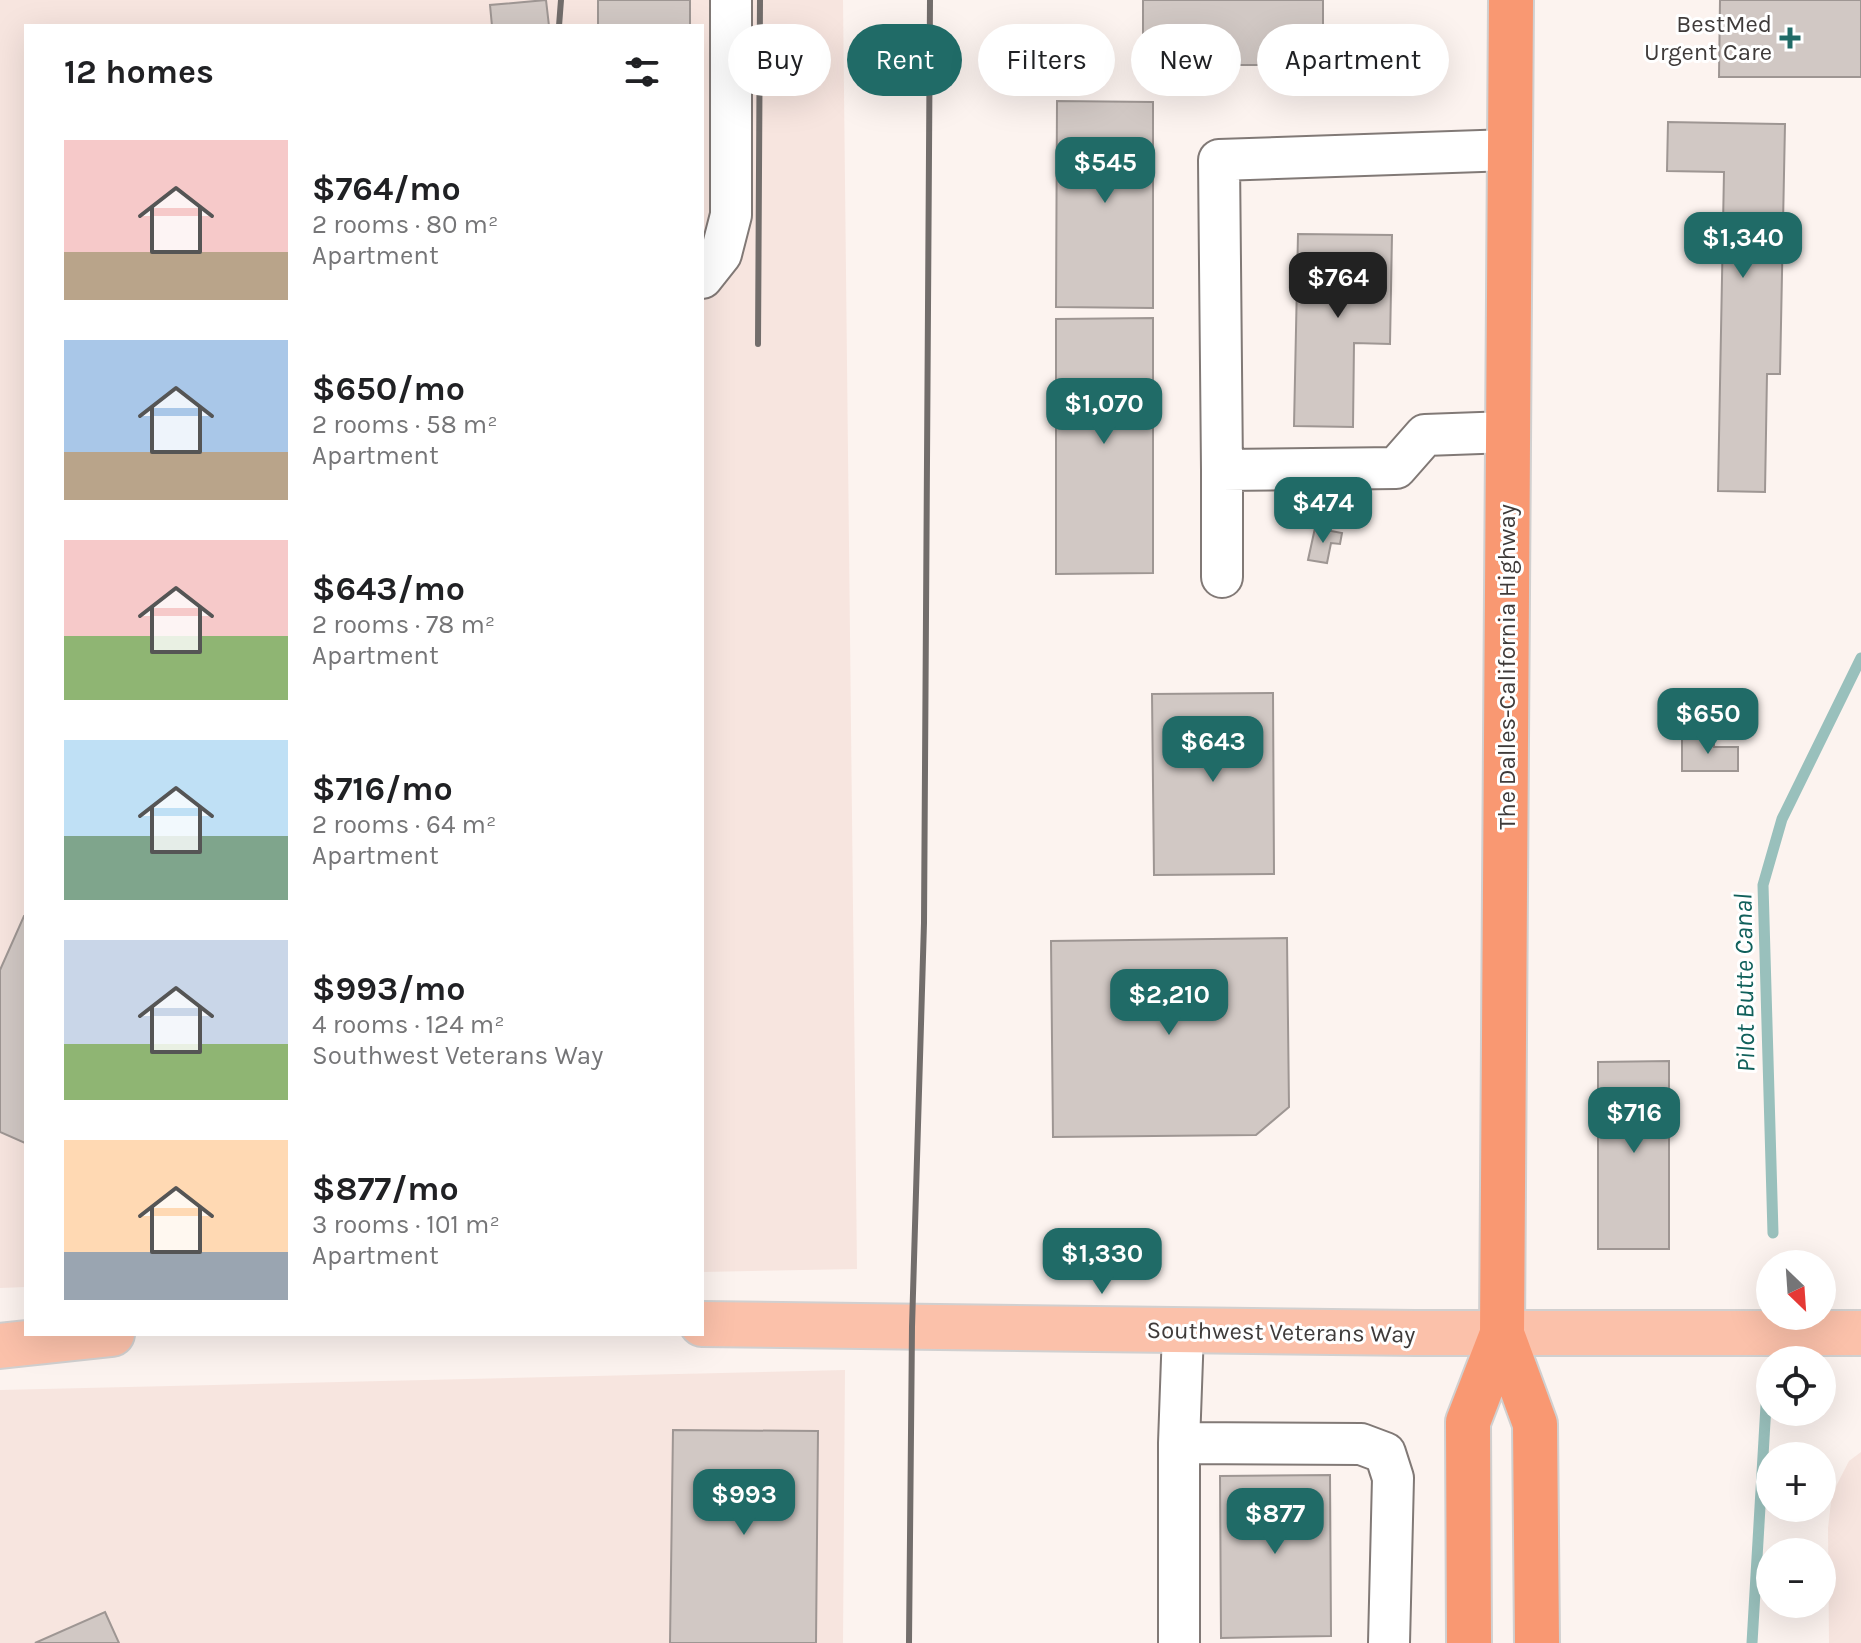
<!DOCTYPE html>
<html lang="en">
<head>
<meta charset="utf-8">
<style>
	:root { --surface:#fff; --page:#f6f6f6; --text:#202124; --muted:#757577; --accent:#206b67 }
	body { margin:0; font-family:Karla,sans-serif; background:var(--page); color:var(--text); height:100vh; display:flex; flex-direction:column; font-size:30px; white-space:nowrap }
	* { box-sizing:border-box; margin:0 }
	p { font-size:26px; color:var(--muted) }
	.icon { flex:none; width:44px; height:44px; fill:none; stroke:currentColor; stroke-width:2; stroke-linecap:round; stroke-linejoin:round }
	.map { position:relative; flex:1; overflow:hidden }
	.sheet { position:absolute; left:24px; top:24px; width:680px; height:1312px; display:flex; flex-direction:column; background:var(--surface); border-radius:0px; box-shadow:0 8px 32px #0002 }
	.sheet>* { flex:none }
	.top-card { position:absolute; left:728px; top:24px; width:760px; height:72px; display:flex; gap:16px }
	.needle { width:52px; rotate:155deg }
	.controls { position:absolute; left:1756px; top:1250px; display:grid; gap:16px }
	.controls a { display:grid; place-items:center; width:80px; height:80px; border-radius:50%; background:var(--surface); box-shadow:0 8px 32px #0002; font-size:40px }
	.price { position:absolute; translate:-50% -68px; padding:0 18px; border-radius:16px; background:var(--accent); color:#fff; font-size:26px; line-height:52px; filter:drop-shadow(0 2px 4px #0008) }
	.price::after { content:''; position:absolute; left:50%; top:48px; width:24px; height:18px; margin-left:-12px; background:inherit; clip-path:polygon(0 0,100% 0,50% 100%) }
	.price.current { background:#222; color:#fff }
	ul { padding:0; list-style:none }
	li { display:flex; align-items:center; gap:24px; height:200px; padding:0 40px }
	li span { display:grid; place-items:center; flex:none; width:224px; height:160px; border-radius:0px; color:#555 }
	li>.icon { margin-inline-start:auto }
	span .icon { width:96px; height:96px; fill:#fffc; stroke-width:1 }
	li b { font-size:34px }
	h2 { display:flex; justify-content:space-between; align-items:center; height:96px; padding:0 40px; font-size:34px }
	.chip { padding:0 28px; border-radius:36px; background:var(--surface); box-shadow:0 8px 32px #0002; font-size:28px; line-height:72px }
	.chip.current { background:var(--accent); color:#fff }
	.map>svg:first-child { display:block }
	.built { fill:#f7e5df }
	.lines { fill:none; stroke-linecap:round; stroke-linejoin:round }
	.stream { stroke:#99c0bc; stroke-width:11 }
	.building { fill:#d1c8c4; stroke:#9e9693; stroke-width:2 }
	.minor-casing { stroke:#817976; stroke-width:44 }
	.major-casing { stroke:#d1d0d0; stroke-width:48 }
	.highway-casing { stroke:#d1d0d0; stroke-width:48 }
	.minor { stroke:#fff; stroke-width:40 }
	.major { stroke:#fbc1aa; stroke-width:44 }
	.highway { stroke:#f99872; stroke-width:44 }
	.rail { stroke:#726d6b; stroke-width:6 }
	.poi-dot { fill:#206b67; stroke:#fff; stroke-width:3 }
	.labels { text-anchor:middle; stroke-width:6; stroke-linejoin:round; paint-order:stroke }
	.poi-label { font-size:24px; fill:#3f3b3a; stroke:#fff; text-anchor:end }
	.street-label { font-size:24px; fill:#3f3b3a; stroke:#fff }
	.water-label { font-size:26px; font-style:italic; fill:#10605b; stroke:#fff }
</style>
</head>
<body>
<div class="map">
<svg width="1861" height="1643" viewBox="0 0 1861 1643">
	<rect width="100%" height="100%" fill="#fcf3ef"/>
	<path class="built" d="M0 0H843L857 1269 702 1272V26H26V1287L0 1288Z
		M845 1370 843 1643H0V1390Z
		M1861 1452V1643H1829L1828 1528 1832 1494 1849 1461Z"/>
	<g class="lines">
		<path class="stream" d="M1773 1233 1763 885 1782 819 1861 658
			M1752 1643 1766 1405"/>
	</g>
	<path class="building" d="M546 0 549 26H492L490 5Z
		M598 0H690V26H598Z
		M1143 0H1323V65H1143Z
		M1720 0H1861V77H1719Z
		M1057 101 1153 102V308L1056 307Z
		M1668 122 1785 124 1780 374H1767L1765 492 1718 491 1724 172 1667 171Z
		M1298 234 1392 235 1390 344 1354 343 1353 427 1294 426Z
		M1153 318V573L1056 574V319Z
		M1315 528 1342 533 1340 544 1331 543 1327 563 1308 560Z
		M1273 693 1274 874 1154 875 1152 694Z
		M1714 738V747H1738V771H1682V739Z
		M24 916H26L25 1143 0 1132V970Z
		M1287 938 1289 1107 1256 1135 1053 1137 1051 941Z
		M1669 1061V1249H1598V1062Z
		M673 1430 818 1431 816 1643H670Z
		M1330 1475 1331 1636 1221 1638 1220 1476Z
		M105 1612 119 1643H35Z"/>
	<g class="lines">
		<g class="minor-casing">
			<path id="minor" d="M702 278 721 254 731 215V0
				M1508 432 1425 435 1396 468 1222 470 1219 160 1510 150
				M1222 577V470
				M1179 1443 1361 1444 1385 1453 1393 1478 1389 1643
				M1179 1643V1443L1183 1331"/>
		</g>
		<g class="major-casing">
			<path id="major" d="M702 1324 1415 1333H1861
				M0 1346 112 1334"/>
		</g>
		<g class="highway-casing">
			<path id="highway" d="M1511 0 1502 1334 1535 1424 1537 1643
				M1469 1643 1468 1422 1502 1334"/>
		</g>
		<use href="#minor" class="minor"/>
		<use href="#major" class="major"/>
		<use href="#highway" class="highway"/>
		<path class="rail" d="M559 26 561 0
			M758 344 760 0
			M909 1643 912 1327 924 923 930 0"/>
	</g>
	<path class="poi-dot" d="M1786 26h8v8h8v8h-8v8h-8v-8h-8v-8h8z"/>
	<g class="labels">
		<g class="poi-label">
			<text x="1772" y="32">BestMed<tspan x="1772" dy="28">Urgent Care</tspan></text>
		</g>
		<g class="street-label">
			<text transform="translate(1507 667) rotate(-90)" y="8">The Dalles-California Highway</text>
			<text transform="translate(1281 1332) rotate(1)" y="8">Southwest Veterans Way</text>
		</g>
		<g class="water-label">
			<text transform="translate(1744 983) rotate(-91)" y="9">Pilot Butte Canal</text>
		</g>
	</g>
</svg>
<div class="controls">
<a><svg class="needle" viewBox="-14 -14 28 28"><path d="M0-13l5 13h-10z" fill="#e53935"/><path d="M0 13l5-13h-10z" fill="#757577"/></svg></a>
<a><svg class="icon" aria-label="locate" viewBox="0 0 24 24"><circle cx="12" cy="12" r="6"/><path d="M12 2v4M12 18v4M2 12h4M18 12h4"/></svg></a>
<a>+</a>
<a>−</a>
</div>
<b class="price" style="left:1105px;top:205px">$545</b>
<b class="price" style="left:1743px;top:280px">$1,340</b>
<b class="price current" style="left:1338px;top:320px">$764</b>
<b class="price" style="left:1104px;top:446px">$1,070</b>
<b class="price" style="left:1323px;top:545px">$474</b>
<b class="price" style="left:1708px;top:756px">$650</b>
<b class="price" style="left:1213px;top:784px">$643</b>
<b class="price" style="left:1169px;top:1037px">$2,210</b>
<b class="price" style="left:1634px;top:1155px">$716</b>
<b class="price" style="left:1102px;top:1296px">$1,330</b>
<b class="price" style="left:744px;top:1537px">$993</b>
<b class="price" style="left:1275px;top:1556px">$877</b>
<div class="top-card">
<a class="chip">Buy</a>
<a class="chip current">Rent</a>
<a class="chip">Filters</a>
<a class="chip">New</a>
<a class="chip">Apartment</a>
</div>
<section class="sheet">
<h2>12 homes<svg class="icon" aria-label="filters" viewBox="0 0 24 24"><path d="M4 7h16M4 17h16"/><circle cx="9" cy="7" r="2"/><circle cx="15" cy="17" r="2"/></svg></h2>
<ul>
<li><span style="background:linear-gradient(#f6c9c9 70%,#b9a48a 0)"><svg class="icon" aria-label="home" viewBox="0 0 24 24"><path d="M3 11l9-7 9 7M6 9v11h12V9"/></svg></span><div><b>$764/mo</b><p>2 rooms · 80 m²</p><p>Apartment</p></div></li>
<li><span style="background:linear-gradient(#a9c7e8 70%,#b9a48a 0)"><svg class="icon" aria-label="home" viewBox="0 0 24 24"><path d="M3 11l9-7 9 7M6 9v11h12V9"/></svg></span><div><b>$650/mo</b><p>2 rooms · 58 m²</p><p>Apartment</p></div></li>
<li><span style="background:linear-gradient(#f6c9c9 60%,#8fb573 0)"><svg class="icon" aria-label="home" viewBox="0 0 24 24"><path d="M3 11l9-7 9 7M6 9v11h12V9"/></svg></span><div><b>$643/mo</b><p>2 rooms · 78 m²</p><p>Apartment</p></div></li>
<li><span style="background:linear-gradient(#bfe0f5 60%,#7fa58c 0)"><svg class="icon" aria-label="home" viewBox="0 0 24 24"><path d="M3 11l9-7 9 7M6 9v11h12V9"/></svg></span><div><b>$716/mo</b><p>2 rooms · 64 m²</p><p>Apartment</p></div></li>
<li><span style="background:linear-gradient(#c9d6e8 65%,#8fb573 0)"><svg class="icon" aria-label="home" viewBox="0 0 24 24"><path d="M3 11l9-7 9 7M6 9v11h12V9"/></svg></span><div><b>$993/mo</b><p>4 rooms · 124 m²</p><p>Southwest Veterans Way</p></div></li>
<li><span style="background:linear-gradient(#ffd9b3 70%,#9aa5b1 0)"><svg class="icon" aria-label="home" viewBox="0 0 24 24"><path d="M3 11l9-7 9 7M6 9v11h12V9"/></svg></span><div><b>$877/mo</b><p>3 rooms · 101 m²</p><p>Apartment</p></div></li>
</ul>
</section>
</div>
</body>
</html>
